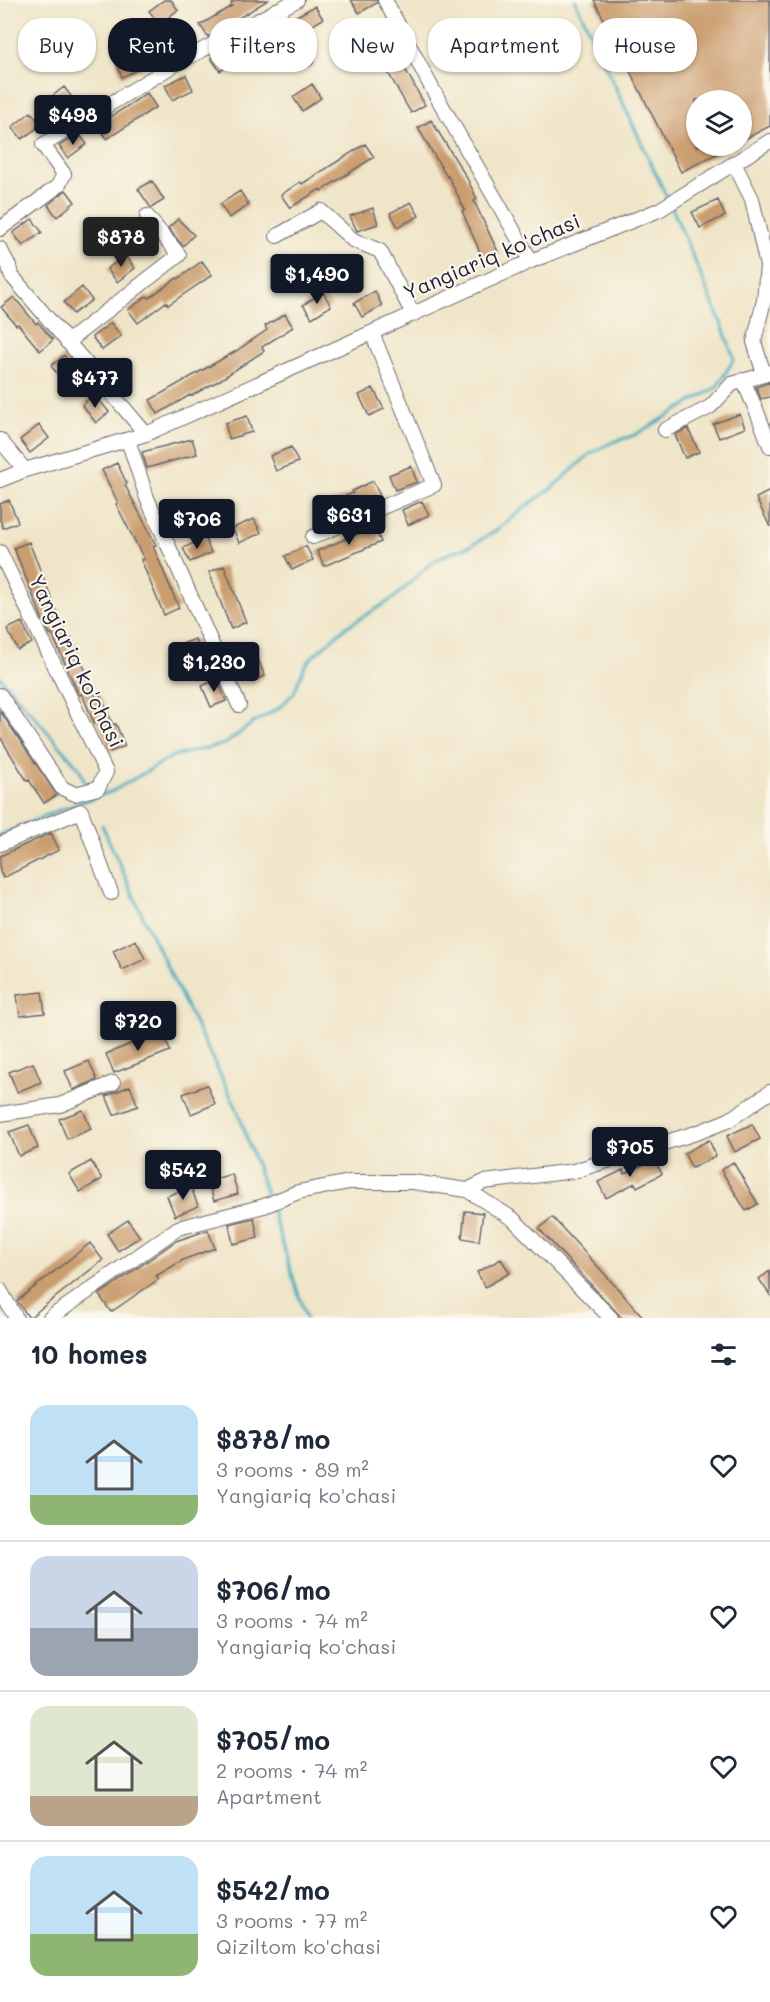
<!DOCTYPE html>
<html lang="en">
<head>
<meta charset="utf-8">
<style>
	:root { --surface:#fff; --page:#f6f6f7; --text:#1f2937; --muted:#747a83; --line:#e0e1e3; --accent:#111827 }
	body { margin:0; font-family:Mali,sans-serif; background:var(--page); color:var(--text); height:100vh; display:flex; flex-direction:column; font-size:22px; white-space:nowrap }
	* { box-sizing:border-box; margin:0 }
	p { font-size:20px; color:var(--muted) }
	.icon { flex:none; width:33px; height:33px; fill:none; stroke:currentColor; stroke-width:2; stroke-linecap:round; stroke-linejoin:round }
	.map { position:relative; height:1318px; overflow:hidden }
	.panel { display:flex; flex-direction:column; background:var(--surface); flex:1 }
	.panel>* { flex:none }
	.hud { position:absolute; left:18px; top:18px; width:735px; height:54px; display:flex; gap:12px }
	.controls { position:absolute; left:686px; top:90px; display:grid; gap:12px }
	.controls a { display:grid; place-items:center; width:66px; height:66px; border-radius:50%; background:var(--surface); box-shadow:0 2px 4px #0004; font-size:30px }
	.price { position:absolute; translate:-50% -51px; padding:0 14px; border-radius:6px; background:var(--accent); color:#fff; font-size:20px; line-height:39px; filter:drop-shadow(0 2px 3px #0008) }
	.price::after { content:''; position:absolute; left:50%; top:36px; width:18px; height:14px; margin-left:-9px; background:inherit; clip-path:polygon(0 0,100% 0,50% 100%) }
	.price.selected { background:#222; color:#fff }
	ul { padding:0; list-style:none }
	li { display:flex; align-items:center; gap:18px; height:150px; padding:0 30px }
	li+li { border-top:2px solid var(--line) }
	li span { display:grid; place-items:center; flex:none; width:168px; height:120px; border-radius:18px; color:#555 }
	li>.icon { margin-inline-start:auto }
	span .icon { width:72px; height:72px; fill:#fffc; stroke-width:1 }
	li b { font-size:26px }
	h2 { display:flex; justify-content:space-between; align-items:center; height:72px; padding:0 30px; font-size:26px }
	.tag { padding:0 21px; border-radius:24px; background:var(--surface); box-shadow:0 2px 4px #0004; font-size:21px; line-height:54px }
	.tag.selected { background:var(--accent); color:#fff }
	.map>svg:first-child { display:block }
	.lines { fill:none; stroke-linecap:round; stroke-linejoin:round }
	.stream { stroke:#40acbf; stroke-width:3 }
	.building { fill:#ca9d6e }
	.minor-casing { stroke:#6a666c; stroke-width:16 }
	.minor { stroke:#fff; stroke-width:14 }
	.labels { text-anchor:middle; stroke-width:4.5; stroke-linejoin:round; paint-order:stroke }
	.street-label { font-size:21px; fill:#22223b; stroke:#fbf7ec }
</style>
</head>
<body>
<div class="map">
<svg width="770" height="1318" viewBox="0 0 770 1318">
	<rect width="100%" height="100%" fill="#fbf7ec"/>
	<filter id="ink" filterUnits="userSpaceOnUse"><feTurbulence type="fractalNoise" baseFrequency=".0167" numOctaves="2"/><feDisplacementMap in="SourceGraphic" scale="12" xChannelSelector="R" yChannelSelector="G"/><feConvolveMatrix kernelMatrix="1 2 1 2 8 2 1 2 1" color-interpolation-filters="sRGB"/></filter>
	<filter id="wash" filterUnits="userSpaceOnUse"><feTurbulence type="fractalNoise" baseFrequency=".008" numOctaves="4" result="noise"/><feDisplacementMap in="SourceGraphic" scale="24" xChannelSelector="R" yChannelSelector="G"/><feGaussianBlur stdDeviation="1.35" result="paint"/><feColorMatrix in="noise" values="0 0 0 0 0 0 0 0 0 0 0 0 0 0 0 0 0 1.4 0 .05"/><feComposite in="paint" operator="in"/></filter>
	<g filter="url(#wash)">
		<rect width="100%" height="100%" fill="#efe5c8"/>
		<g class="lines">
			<path class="stream" d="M575 0 668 200
				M0 677 79 768 86 785
				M102 825 148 928 237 1109 268 1199
				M0 835 57 811 113 791 173 756 225 744 253 723 279 708 294 693 304 668 313 656 346 627 394 598 431 563 443 556 470 546 494 532 528 505 551 489 591 453 613 442 635 435 717 387 734 359 723 327 672 208
				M271 1208 306 1318"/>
		</g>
		<g id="blocks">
			<path class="building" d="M164 0H171L178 10 159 24 149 11Z
				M236 0H268L208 37 200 25 232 6 231 3Z
				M351 0H376L377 3 359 13Z
				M594 0H770V126L741 141V100H696V146H732L681 172Z
				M315 6 323 19 303 31 295 17Z
				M273 23 281 35 263 46 254 33Z
				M231 45 240 59 220 71 211 58Z
				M137 52 144 67 122 77 116 62Z
				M399 58 425 105 411 113 385 67Z
				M186 75 193 90 172 100 165 85Z
				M312 84 321 98 302 111 293 97Z
				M64 87 74 100 56 114 46 101Z
				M147 93 156 107 107 139 98 125Z
				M31 112 41 125 22 139 12 127Z
				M431 120 467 178 477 199 474 201 498 252 483 259 462 211 465 210 448 176 447 177 418 128Z
				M79 134 87 144 68 158 59 146Z
				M365 144 374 157 321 191 320 189 290 208 281 195 300 182 302 184Z
				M152 181 164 200 151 208 138 189Z
				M66 190 75 202 57 217 48 205Z
				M240 191 249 205 229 218 220 204Z
				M718 200 725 216 700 228 692 212Z
				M411 202 419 216 398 227 390 213Z
				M373 208 378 224 357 231 350 216Z
				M32 219 42 232 23 246 13 233Z
				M178 219 194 235 183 246 168 228Z
				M125 255 135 268 117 282 107 269Z
				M202 261 212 275 168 305 166 302 138 323 128 310 147 296 149 298 177 278 178 279Z
				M82 287 92 300 73 314 64 302Z
				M375 291 382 306 362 317 354 303Z
				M323 292 331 306 312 318 303 305Z
				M14 297 36 324 38 322 53 340 40 351 18 324 16 325 1 307Z
				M285 314 293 327 262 347 264 351 220 380 191 396 190 395 158 414 150 400 236 351 267 330 265 326Z
				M111 323 121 336 102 350 92 337Z
				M64 355 78 374 66 384 51 366Z
				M770 382V397L761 399 756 387Z
				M373 388 384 409 369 416 359 395Z
				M94 394 109 412 96 423 82 405Z
				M740 414 745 428 719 438 713 424Z
				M247 416 252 432 229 439 225 423Z
				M39 425 49 438 30 453 20 440Z
				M688 428 699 452 685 458 675 435Z
				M192 439 197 454 147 468 142 452Z
				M291 447 298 462 276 471 270 456Z
				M117 463 127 484 125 485 156 545 153 546 179 608 164 615 141 560 144 559 116 504 118 503 102 470Z
				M411 466 417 482 395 490 389 475Z
				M373 481 380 496 324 523 318 508 353 493 352 491Z
				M770 491V527L756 498Z
				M9 500 18 522 3 528 0 520V504Z
				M422 501 429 515 408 525 402 510Z
				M254 519 261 533 239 543 233 528Z
				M374 527 381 542 324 566 317 551Z
				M205 538 211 553 190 562 183 548Z
				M29 542 68 639 71 637 96 696 100 695 113 725 116 724 125 746 110 752 97 721 94 723 82 694 79 695 52 634H50L42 618 14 548Z
				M306 546 313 560 292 570 285 556Z
				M224 566 246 622 231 629 209 572Z
				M22 622 32 643 18 650 7 629Z
				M195 639 204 661 189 667 180 645Z
				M256 654 265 676 250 682 241 660Z
				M217 679 226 701 211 707 202 686Z
				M0 711 57 795 44 803 29 780 27 781 0 737Z
				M51 833 59 850 3 878 0 871V856Z
				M136 940 145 959 122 970 113 951Z
				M42 992 45 1013 20 1016 17 995Z
				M163 1031 170 1051 114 1073 106 1054Z
				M89 1061 97 1080 73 1090 65 1071Z
				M33 1063 41 1082 17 1092 9 1072Z
				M207 1085 215 1104 191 1114 183 1094Z
				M130 1086 138 1106 114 1115 106 1096Z
				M83 1110 91 1129 67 1139 59 1119Z
				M752 1124 760 1139 735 1152 727 1136Z
				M29 1125 38 1148 19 1156 9 1132Z
				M709 1140 716 1156 692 1168 684 1153Z
				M654 1159 662 1174 637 1187 635 1183 606 1198 598 1182 623 1170 625 1174Z
				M91 1161 102 1179 80 1192 69 1174Z
				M733 1162 758 1204 746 1211 721 1170Z
				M232 1174 238 1194 214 1201 208 1181Z
				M191 1187 198 1206 175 1216 167 1196Z
				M465 1211 483 1213 479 1241 462 1238Z
				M552 1217 602 1271 644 1318H622L539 1229Z
				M254 1218 258 1238 233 1244 229 1224Z
				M128 1220 140 1237 118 1251 107 1234Z
				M208 1230 215 1248 185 1259 156 1276 159 1279 111 1312 99 1295 176 1241Z
				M90 1243 103 1260 29 1318 17 1301Z
				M501 1259 510 1273 485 1287 477 1272Z
				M770 1271V1295L759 1279Z"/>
		</g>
	</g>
	<g filter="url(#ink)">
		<use href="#blocks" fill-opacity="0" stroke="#6a666c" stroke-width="1.5"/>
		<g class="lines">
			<g class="minor-casing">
				<path id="minor" d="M385 0 433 90 531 261
					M276 10 307 59
					M734 163 752 199 767 266 764 300 754 342 764 374
					M0 229 58 186 64 174 43 145 172 66 297 0
					M277 236 321 211 353 240 380 251 413 314
					M0 249 9 266 11 275 146 434
					M67 342 179 255 147 216
					M743 380 757 412 770 446
					M665 430 710 407 732 384 770 373
					M0 440 25 470
					M128 440 147 498 239 705
					M0 480 25 470 146 434 531 261 659 210 770 141
					M313 537 434 485 372 333
					M0 552 106 772 98 788 75 794 62 788 0 695
					M0 844 81 811 111 893
					M0 1114 60 1105 113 1083
					M467 1190 513 1219 611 1318
					M0 1290 16 1318
					M50 1318 178 1228 264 1206 298 1192 349 1182H413L467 1190 484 1182 574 1171 699 1132 729 1120 770 1092"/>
			</g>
			<use href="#minor" class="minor"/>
		</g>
	</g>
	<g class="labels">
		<g class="street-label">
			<text transform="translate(492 257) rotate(-23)" y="7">Yangiariq ko'chasi</text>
			<text transform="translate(76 661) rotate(64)" y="7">Yangiariq ko'chasi</text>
		</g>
	</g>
</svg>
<div class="controls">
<a><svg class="icon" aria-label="layers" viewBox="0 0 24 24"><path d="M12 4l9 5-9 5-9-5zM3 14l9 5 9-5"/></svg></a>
</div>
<b class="price" style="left:73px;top:146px">$498</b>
<b class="price selected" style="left:121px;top:268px">$878</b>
<b class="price" style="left:317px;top:305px">$1,490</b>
<b class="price" style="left:95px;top:409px">$477</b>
<b class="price" style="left:349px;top:546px">$631</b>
<b class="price" style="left:197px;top:550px">$706</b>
<b class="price" style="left:214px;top:693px">$1,230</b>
<b class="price" style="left:138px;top:1052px">$720</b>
<b class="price" style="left:630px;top:1178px">$705</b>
<b class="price" style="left:183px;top:1201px">$542</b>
<div class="hud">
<a class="tag">Buy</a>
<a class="tag selected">Rent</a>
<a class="tag">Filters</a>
<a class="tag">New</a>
<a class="tag">Apartment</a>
<a class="tag">House</a>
</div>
</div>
<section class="panel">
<h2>10 homes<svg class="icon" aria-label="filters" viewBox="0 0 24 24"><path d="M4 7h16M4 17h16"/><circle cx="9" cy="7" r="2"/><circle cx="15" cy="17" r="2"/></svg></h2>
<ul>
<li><span style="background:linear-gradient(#bfe0f5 75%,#8fb573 0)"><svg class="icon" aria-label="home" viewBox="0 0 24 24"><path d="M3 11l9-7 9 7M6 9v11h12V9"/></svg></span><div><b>$878/mo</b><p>3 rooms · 89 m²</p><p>Yangiariq ko'chasi</p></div><svg class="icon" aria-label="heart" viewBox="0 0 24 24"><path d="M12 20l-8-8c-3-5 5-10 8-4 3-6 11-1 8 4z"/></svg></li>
<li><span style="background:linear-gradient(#c9d6e8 60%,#9aa5b1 0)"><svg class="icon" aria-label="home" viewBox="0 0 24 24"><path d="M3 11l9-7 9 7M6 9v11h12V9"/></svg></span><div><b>$706/mo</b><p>3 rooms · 74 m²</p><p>Yangiariq ko'chasi</p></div><svg class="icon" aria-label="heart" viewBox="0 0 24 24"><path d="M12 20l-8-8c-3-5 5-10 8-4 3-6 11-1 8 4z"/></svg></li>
<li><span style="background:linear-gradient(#dfe7d0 75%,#b9a48a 0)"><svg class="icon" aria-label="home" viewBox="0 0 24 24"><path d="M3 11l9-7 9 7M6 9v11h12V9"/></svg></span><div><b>$705/mo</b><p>2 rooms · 74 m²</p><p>Apartment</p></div><svg class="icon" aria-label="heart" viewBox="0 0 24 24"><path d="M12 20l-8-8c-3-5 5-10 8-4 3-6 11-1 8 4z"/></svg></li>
<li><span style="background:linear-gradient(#bfe0f5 65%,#8fb573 0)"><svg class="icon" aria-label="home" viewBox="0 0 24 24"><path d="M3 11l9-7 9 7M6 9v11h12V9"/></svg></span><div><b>$542/mo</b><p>3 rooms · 77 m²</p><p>Qiziltom ko'chasi</p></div><svg class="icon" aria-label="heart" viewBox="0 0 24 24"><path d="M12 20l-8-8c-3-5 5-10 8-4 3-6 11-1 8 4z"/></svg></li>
</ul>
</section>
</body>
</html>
